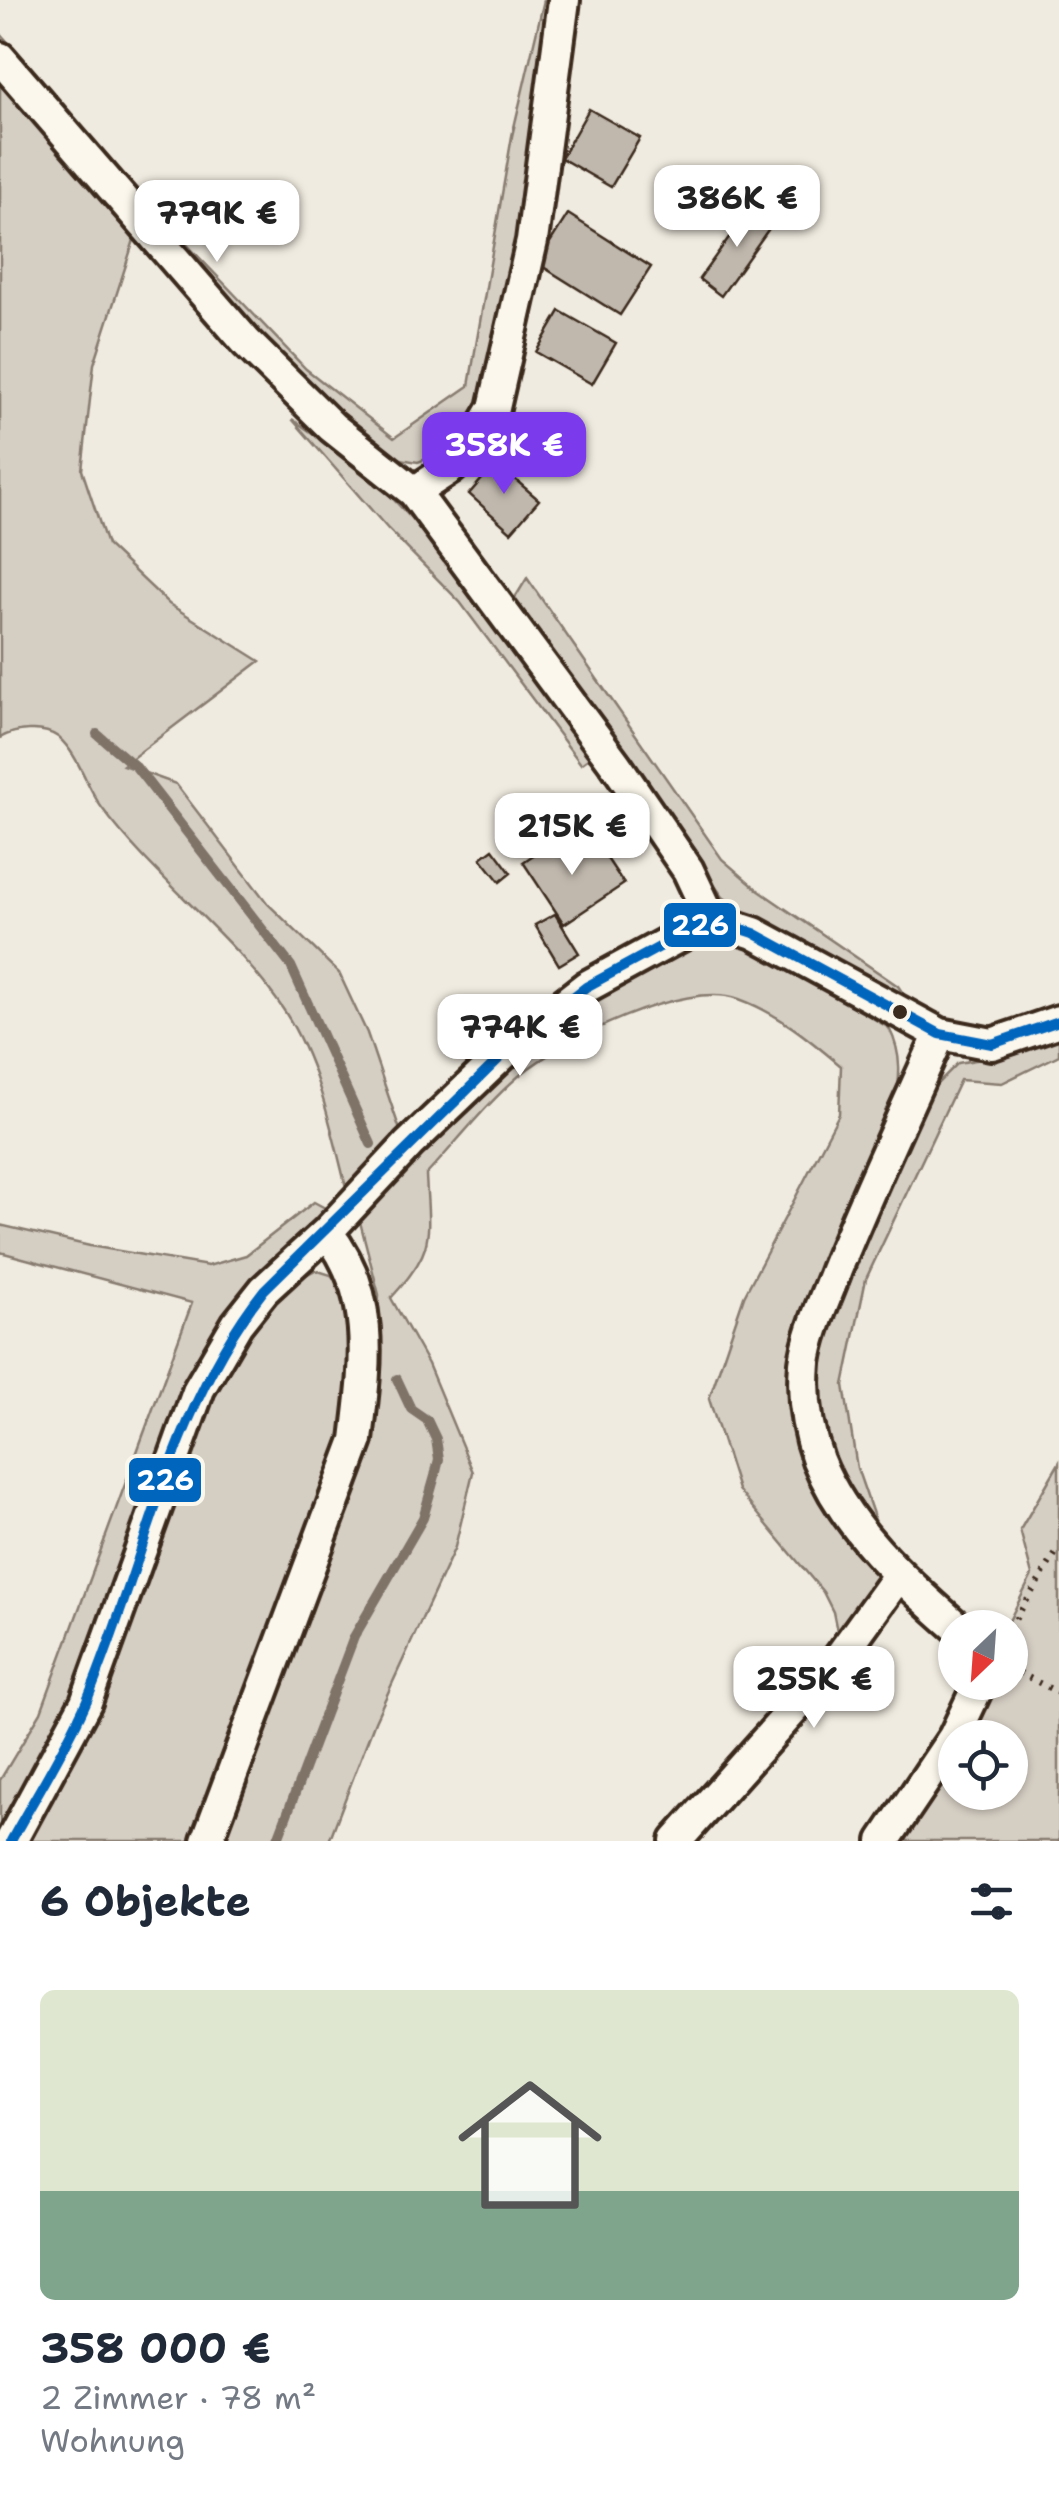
<!DOCTYPE html>
<html lang="de">
<head>
<meta charset="utf-8">
<style>
	:root { --surface:#fff; --page:#f6f6f7; --text:#1f2937; --muted:#747a83; --line:#e0e1e3; --accent:#7c3aed }
	body { margin:0; font-family:"Shantell Sans",sans-serif; background:var(--page); color:var(--text); height:100vh; display:flex; flex-direction:column; font-size:38px; white-space:nowrap }
	* { box-sizing:border-box; margin:0 }
	p { font-size:32px; color:var(--muted) }
	.icon { flex:none; width:55px; height:55px; fill:none; stroke:currentColor; stroke-width:2; stroke-linecap:round; stroke-linejoin:round }
	.map { position:relative; height:1841px; overflow:hidden }
	.sheet { display:flex; flex-direction:column; background:var(--surface); flex:1 }
	.sheet>* { flex:none }
	.needle { width:65px; rotate:205deg }
	.buttons { position:absolute; left:938px; top:1610px; display:grid; gap:20px }
	.buttons a { display:grid; place-items:center; width:90px; height:90px; border-radius:50%; background:var(--surface); box-shadow:0 2px 8px #0004; font-size:50px }
	.price { position:absolute; translate:-50% -85px; padding:0 22px; border-radius:20px; background:#fff; color:#222; font-size:32px; line-height:65px; filter:drop-shadow(0 2px 5px #0008) }
	.price::after { content:''; position:absolute; left:50%; top:60px; width:30px; height:22px; margin-left:-15px; background:inherit; clip-path:polygon(0 0,100% 0,50% 100%) }
	.price.selected { background:var(--accent); color:#fff }
	ul { padding:0; list-style:none }
	li { display:grid; align-content:center; gap:20px; height:530px; padding:0 40px }
	li+li { border-top:2px solid var(--line) }
	li span { display:grid; place-items:center; height:310px; border-radius:15px; color:#555 }
	li>.icon { margin-inline-start:auto }
	span .icon { width:180px; height:180px; fill:#fffc; stroke-width:1 }
	li b { font-size:42px }
	h2 { display:flex; justify-content:space-between; align-items:center; height:120px; padding:0 40px; font-size:42px }
	.map>svg:first-child { display:block }
	.green { fill:#d5cec3; stroke:#887c70; stroke-width:2.5; fill-rule:evenodd }
	.lines { fill:none; stroke-linecap:round; stroke-linejoin:round }
	.stream { stroke:#7f7367; stroke-width:10 }
	.building { fill:#c0b8ad; stroke:#3b2a1e; stroke-width:2.5 }
	.street-casing { stroke:#3b2a1e; stroke-width:38 }
	.path { stroke:#3b2a1e; stroke-width:6; stroke-dasharray:2.5 8; stroke-linecap:butt }
	.street { stroke:#fbf7ec; stroke-width:30 }
	.bus-1-casing { stroke:#fbf7ec; stroke-width:18 }
	.bus-1 { stroke:#0065bd; stroke-width:10 }
	.bus-dot { fill:#3b2a1e; stroke:#fbf7ec; stroke-width:4 }
	.line-badge { stroke:#fbf7ec; stroke-width:4 }
	.badge-label { font-size:28px; text-anchor:middle; font-weight:bold; fill:#fff }
</style>
</head>
<body>
<div class="map">
<svg width="1059" height="1841" viewBox="0 0 1059 1841">
	<rect width="100%" height="100%" fill="#f0ebe0"/>
	<filter id="ink" filterUnits="userSpaceOnUse"><feTurbulence type="fractalNoise" baseFrequency=".01" numOctaves="2"/><feDisplacementMap in="SourceGraphic" scale="20" xChannelSelector="R" yChannelSelector="G"/><feConvolveMatrix kernelMatrix="1 2 1 2 8 2 1 2 1" color-interpolation-filters="sRGB"/></filter>
	<g filter="url(#ink)">
		<path class="green" d="M544 0H550L531 184 481 401 463 431 440 454 418 462 395 458 299 384 0 44V33L152 208 306 369 394 438 469 386 512 136Z
			M0 82 134 240 94 364 82 470 107 545 169 604 260 661 123 765 176 784 268 904 339 973 367 1033 403 1139 349 1199C333 1137 320 1067 285 1012 236 937 155 880 102 808 86 786 79 755 58 737 43 726 15 729 0 738Z
			M292 419 366 470 424 532 592 756 581 764 460 602 388 529Z
			M527 578 722 859 758 890 898 986 915 1011 799 937 741 911 723 897 510 606Z
			M728 943 769 955 889 1028C903 1055 900 1079 895 1107L794 1385 893 1583 838 1636 833 1612 823 1592 738 1490 709 1399 744 1296 839 1114 841 1066C809 1039 778 1013 739 999 685 979 562 1040 520 1075 486 1104 456 1143 426 1175 429 1238 436 1249 391 1298L428 1364 473 1472 455 1547 375 1721 329 1841H219L375 1375 379 1295 358 1214 522 1053 605 991 697 944Z
			M1059 1034V1055L1002 1083 960 1080 866 1279 844 1385 857 1468 882 1540 846 1487 820 1437 815 1378 827 1314 918 1103 958 1063 1011 1054Z
			M314 1202 327 1209 232 1310 199 1358 81 1685 0 1837V1780L41 1712 192 1303 0 1252V1225L90 1246 208 1266 246 1255Z
			M315 1270 331 1275 346 1290 350 1397 343 1442 194 1841H22L202 1409C231 1358 260 1296 315 1270Z
			M1059 1463V1841H884L980 1683 1010 1682V1628L1006 1627 1032 1575 1020 1530ZM955 1738H1010V1792H955Z"/>
		<g class="lines">
			<path class="stream" d="M97 734 136 767 291 966 371 1144
				M277 1841 354 1637 423 1518 435 1476 439 1459 436 1439 427 1420 411 1409 397 1379"/>
		</g>
		<path class="building" d="M589 109 640 138 611 187 561 158Z
			M753 204 775 220 721 296 699 279Z
			M568 214 651 267 620 315 537 263Z
			M560 311 616 343 592 384 536 352Z
			M525 428 551 445 533 472 507 455Z
			M496 463 539 500 511 532 469 494Z
			M563 835 578 858 598 845 624 884 564 924 523 862Z
			M493 849 511 873 500 882 481 858Z
			M555 914 579 953 559 965 535 925Z"/>
		<g class="lines">
			<g class="street-casing">
				<path id="street" d="M0 58 247 343 332 427 414 492 616 765 688 870 711 919
					M414 492 451 468 470 449 494 408 532 241 564 0
					M940 1034C905 1112 868 1190 836 1270 825 1300 809 1331 805 1363 802 1396 807 1430 818 1460 845 1528 904 1581 958 1628
					M11 1841 86 1702 199 1389 237 1324 264 1290 327 1232 409 1144 518 1040 586 987 711 919 754 933 940 1034 992 1044 1059 1021
					M207 1841 357 1440C366 1365 377 1295 327 1232
					M676 1841 836 1662 898 1576
					M884 1841 954 1737 980 1682"/>
			</g>
			<path class="path" d="M1010 1628 1059 1548
				M1010 1668 1059 1693"/>
			<use href="#street" class="street"/>
			<g class="bus-1-casing">
				<path id="bus-1" d="M11 1841C36 1795 66 1748 87 1700 145 1563 170 1409 264 1290L518 1040 586 987 711 919 754 933 940 1034 992 1044 1059 1021"/>
			</g>
			<use href="#bus-1" class="bus-1"/>
		</g>
	</g>
	<circle class="bus-dot" cx="900" cy="1012" r="9"/>
	<g class="line-badge">
		<rect x="662" y="901" width="76" height="48" rx="10" fill="#0065bd"/>
		<rect x="127" y="1456" width="76" height="48" rx="10" fill="#0065bd"/>
	</g>
	<g class="badge-label">
		<text x="700" y="935">226</text>
		<text x="165" y="1490">226</text>
	</g>
</svg>
<div class="buttons">
<a><svg class="needle" viewBox="-14 -14 28 28"><path d="M0-13l5 13h-10z" fill="#e53935"/><path d="M0 13l5-13h-10z" fill="#747a83"/></svg></a>
<a><svg class="icon" aria-label="locate" viewBox="0 0 24 24"><circle cx="12" cy="12" r="6"/><path d="M12 2v4M12 18v4M2 12h4M18 12h4"/></svg></a>
</div>
<b class="price" style="left:737px;top:250px">386K €</b>
<b class="price" style="left:217px;top:265px">779K €</b>
<b class="price selected" style="left:504px;top:497px">358K €</b>
<b class="price" style="left:572px;top:878px">215K €</b>
<b class="price" style="left:520px;top:1079px">774K €</b>
<b class="price" style="left:814px;top:1731px">255K €</b>
</div>
<section class="sheet">
<h2>6 Objekte<svg class="icon" aria-label="filters" viewBox="0 0 24 24"><path d="M4 7h16M4 17h16"/><circle cx="9" cy="7" r="2"/><circle cx="15" cy="17" r="2"/></svg></h2>
<ul>
<li><span style="background:linear-gradient(#dfe7d0 65%,#7fa58c 0)"><svg class="icon" aria-label="home" viewBox="0 0 24 24"><path d="M3 11l9-7 9 7M6 9v11h12V9"/></svg></span><div><b>358 000 €</b><p>2 Zimmer · 78 m²</p><p>Wohnung</p></div></li>
</ul>
</section>
</body>
</html>
